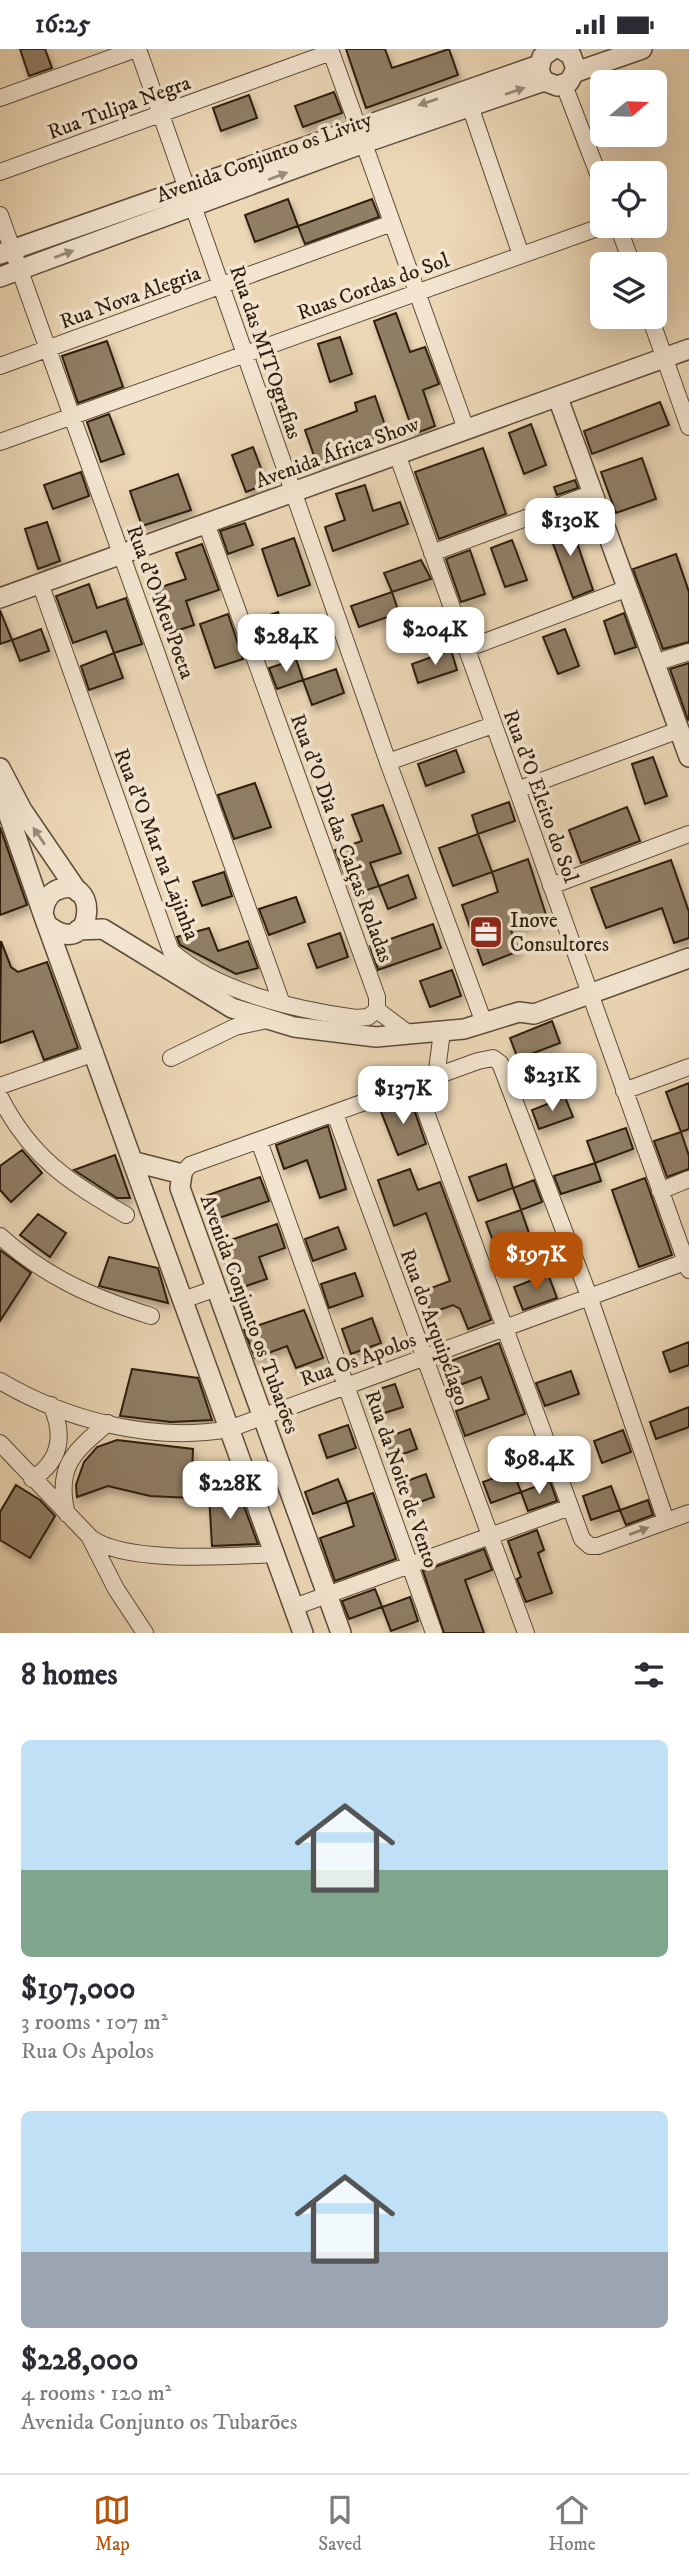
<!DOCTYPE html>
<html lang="en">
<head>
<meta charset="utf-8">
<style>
	:root { --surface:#fff; --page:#f7f7f7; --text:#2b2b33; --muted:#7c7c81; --line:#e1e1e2; --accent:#b45309 }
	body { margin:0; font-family:"IM FELL DW Pica",serif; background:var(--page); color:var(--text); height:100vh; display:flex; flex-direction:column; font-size:26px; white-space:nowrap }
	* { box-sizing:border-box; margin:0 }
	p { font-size:23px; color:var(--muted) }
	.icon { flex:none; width:38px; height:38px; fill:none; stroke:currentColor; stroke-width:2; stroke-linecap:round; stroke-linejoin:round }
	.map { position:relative; height:1584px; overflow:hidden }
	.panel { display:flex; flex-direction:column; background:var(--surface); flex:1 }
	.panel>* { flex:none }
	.needle { width:46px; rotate:71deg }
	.tools { position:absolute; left:590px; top:21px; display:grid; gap:14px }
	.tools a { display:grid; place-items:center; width:77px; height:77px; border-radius:10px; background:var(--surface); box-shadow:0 7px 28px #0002; font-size:35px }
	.price { position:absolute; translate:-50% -60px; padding:0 16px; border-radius:14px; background:#fff; color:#222; font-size:23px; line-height:46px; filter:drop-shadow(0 2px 4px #0008) }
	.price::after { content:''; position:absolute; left:50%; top:42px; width:21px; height:16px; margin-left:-10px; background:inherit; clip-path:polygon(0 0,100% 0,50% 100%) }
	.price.current { background:var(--accent); color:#fff }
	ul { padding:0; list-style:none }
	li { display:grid; align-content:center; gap:14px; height:371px; padding:0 21px }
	li span { display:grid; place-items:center; height:217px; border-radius:10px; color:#555 }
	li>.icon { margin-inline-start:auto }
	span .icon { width:126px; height:126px; fill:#fffc; stroke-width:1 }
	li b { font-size:30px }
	h2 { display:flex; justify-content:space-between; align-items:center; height:84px; padding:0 21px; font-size:30px }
	.status { display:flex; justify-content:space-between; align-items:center; height:49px; padding:0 35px; background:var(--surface); direction:ltr }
	.status svg { height:19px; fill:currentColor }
	.tabs { display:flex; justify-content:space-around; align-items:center; height:98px; border-top:2px solid var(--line); background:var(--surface); font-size:19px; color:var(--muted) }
	.tabs a { display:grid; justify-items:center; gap:4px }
	.tabs .current { color:var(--accent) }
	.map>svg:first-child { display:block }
	.building { fill:#907e65; stroke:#2d1e0e; stroke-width:2; filter:url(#shadow) }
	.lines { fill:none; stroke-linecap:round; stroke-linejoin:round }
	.minor-casing { stroke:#5d4c38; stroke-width:18 }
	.tertiary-casing { stroke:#5d4c38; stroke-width:22 }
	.minor { stroke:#f3e5d0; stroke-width:16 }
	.tertiary { stroke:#f3e5d0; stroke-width:19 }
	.oneway { fill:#9a8b79 }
	.labels { text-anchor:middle; stroke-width:7; stroke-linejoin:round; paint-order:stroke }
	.street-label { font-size:21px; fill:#2d1e0e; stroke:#f3e5d0 }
	.poi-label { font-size:21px; fill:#2d1e0e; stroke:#f3e5d0; text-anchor:start }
</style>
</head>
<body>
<div class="status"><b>16:25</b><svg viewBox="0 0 49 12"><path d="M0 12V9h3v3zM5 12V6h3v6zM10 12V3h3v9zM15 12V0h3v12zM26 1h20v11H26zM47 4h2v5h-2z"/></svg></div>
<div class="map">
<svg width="689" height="1584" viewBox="0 0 689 1584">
	<defs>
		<filter id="shadow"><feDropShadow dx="3" dy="5.5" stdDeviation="3.5" flood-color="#0004"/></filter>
	</defs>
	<rect width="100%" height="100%" fill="#ecd7b6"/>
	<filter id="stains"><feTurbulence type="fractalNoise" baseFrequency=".00286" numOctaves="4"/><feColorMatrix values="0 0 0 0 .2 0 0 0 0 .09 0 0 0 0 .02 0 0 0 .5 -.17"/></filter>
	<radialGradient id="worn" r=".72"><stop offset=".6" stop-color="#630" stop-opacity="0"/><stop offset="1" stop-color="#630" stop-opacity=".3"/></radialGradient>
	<path class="building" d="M20 0H45L52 19 29 27Z
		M346 0H385L392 19 449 0 458 26 366 59Z
		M334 43 342 64 303 78 295 57Z
		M249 46 257 69 221 82 213 59Z
		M288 150 298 177 255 193 245 166Z
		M372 150 379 168 305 195 298 177Z
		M396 264 410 303 425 298 439 335 423 341 435 377 414 385 374 272Z
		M340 288 352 325 330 333 318 295Z
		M107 292 123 338 78 354 62 307Z
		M375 347 388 385 356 393 360 403 318 418 305 381 357 362 355 354Z
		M660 353 669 376 592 405 584 382Z
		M109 365 124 405 101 413 87 373Z
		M531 375 546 416 524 425 509 384Z
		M253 398 267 435 246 443 232 406Z
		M483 399 506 465 439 490 415 423Z
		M642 409 656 450 616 464 601 423Z
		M81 423 89 447 53 460 44 436Z
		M178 425 191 461 142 477 130 442Z
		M575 431 578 439 557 446 554 438Z
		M365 436 373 462 400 453 408 475 333 502 325 478 345 471 336 445Z
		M569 470 593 541 573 549 547 478Z
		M47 473 60 512 38 520 25 480Z
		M245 474 253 496 228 505 220 482Z
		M294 489 310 536 278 547 262 500Z
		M512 491 527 531 505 538 491 499Z
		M202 495 219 541 186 552 194 576 170 584 155 540 186 530 176 504Z
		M470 501 485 545 461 553 446 510Z
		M676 505 689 543V593L663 600 633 520Z
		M421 511 431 530 392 543 384 524Z
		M89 535 97 559 126 549 142 595 114 604 106 582 73 594 56 547Z
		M392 543 399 564 359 578 351 557Z
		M0 561 12 591 0 595Z
		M278 563 286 587 261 595 252 572Z
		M624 564 636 598 615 605 604 572Z
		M228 565 243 610 215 619 200 575Z
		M41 580 49 602 20 612 12 591Z
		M565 580 579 617 558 625 543 588Z
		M451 601 457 621 418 634 412 615Z
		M114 604 123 629 89 641 81 617Z
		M296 610 303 631 277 640 269 619Z
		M689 614V670L688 671 670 620Z
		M336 620 344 644 312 656 303 631Z
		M456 701 464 723 426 737 418 715Z
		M653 708 667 747 645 755 632 715Z
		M255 734 271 778 234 790 218 746Z
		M509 753 515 772 478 785 472 766Z
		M383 756 401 804 370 814 379 837 353 846 335 801 362 792 352 766Z
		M627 758 640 792 581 814 569 781Z
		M0 778 27 856 0 866Z
		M478 785 492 823 528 810 547 869 511 881 519 902 483 916 462 856 498 843 492 823 453 837 439 799Z
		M671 811 689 863V889L674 894 662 859 606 879 591 839Z
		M224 823 232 847 202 857 193 833Z
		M408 826 416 849 388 860 379 837Z
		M296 848 305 873 269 886 259 860Z
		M433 875 441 899 378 921 370 897Z
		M209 879 218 902 248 892 258 919 236 925 180 896 177 888Z
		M340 884 348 908 317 919 308 895Z
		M1 892 11 918 18 923 47 913 78 999 44 1011 33 982 0 994Z
		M452 921 461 947 430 958 420 932Z
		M552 972 560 994 518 1010 510 989Z
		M689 1034V1080L681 1083 666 1043Z
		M565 1048 573 1068 539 1080 532 1061Z
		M410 1049 426 1095 398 1106 380 1060Z
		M328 1077 346 1140 320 1149 307 1111 284 1120 276 1096Z
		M626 1079 633 1100 595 1114 587 1092Z
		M681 1083 689 1107V1120L667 1128 654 1092Z
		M22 1101 42 1124 11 1153 0 1141V1117Z
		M115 1106 130 1149H117L74 1121Z
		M595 1114 601 1132 561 1145 554 1127Z
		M506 1115 513 1139 478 1152 469 1128Z
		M410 1120 418 1141 440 1133 491 1271 468 1280 460 1260 453 1256 431 1264 423 1242 450 1232 426 1164 394 1177 378 1131Z
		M260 1128 269 1152 213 1171 205 1147Z
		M645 1129 672 1206 639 1218 612 1141Z
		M534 1131 542 1153 521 1161 513 1139Z
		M521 1161 537 1207 503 1219 486 1173Z
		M38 1165 66 1184 50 1208 20 1186Z
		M277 1175 285 1199 259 1208 267 1230 234 1241 219 1195Z
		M338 1178 346 1200 313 1212 305 1190Z
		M0 1201 31 1224 0 1272Z
		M109 1208 158 1219 168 1254 99 1237Z
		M355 1224 363 1247 329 1259 321 1235Z
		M548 1225 557 1249 523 1261 514 1238Z
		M304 1261 323 1309 296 1319 287 1297 255 1309 244 1281Z
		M372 1269 381 1294 351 1305 342 1280Z
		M689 1293V1316L670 1323 663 1303Z
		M499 1294 525 1365 465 1387 456 1362 489 1350 481 1328 449 1340 440 1316Z
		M132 1320 198 1329 212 1371 171 1373 120 1367Z
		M571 1322 579 1345 545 1357 536 1334Z
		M395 1335 403 1358 372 1368 364 1345Z
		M689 1358V1378L656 1390 650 1373Z
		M348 1376 356 1399 327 1409 319 1386Z
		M410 1380 417 1400 389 1410 382 1390Z
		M623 1381 631 1403 602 1414 594 1392Z
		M117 1391 193 1400 191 1449 150 1447 108 1437 77 1448 76 1436 84 1413 97 1398Z
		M513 1422 521 1443 491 1454 483 1433Z
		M426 1425 434 1448 406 1458 398 1435Z
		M338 1430 347 1453 313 1465 305 1443Z
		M550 1432 557 1452 528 1462 521 1443Z
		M16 1436 40 1451 55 1467 30 1509 0 1491V1463Z
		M611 1437 620 1461 591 1471 583 1447Z
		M239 1444 258 1495 212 1497 209 1446Z
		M373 1444 396 1510 335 1532 320 1489 354 1477 347 1453Z
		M648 1451 653 1466 626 1476 620 1461Z
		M537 1481 544 1501 538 1504 552 1544 526 1553 517 1530 521 1528 508 1492Z
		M484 1500 492 1521 465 1531 484 1584H444L423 1522Z
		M375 1540 382 1558 349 1570 342 1552Z
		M410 1548 418 1572 391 1582 382 1558Z"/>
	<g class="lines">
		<g class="minor-casing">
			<path id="minor" d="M138 0 388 713 484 974
				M330 0 466 380
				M564 36 602 135
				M0 49 136 0
				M470 57 521 206
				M0 123 331 3
				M0 166 282 955
				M618 177 632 215
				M650 268 689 378
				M0 317 392 174
				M0 393 603 177
				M397 405 689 1221
				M206 474 377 948V961
				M432 504 593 444
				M40 534 171 902C217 943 297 961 356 969L368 968 377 961
				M466 600 628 539
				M654 614 689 603
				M388 713 493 676
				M517 741 679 681
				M551 837 689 785
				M377 961 409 985
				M171 1009 235 978 267 971
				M436 1028 442 983
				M416 1036 582 1490 590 1497H598L689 1464
				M0 1037 95 1004
				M624 1042 689 1018
				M0 1048C31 1109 69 1133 126 1166
				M335 1065 526 1584
				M259 1092 434 1584
				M182 1125 190 1116 478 1012 493 1009 500 1014 589 1247 666 1472
				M660 1142 689 1130
				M0 1187C45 1228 94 1249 151 1267
				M183 1251 217 1239
				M0 1332C66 1371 153 1394 229 1380L685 1213
				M0 1394 89 1487 116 1540 145 1584
				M32 1430C61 1412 65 1386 51 1356
				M67 1465C55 1418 74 1402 108 1374
				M91 1489C126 1515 230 1507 275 1505
				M294 1558 570 1458"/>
		</g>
		<g class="tertiary-casing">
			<path id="tertiary" d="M553 0 542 8 539 22 544 32 557 37 569 33 576 20 571 6 561 0
				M576 23 642 0
				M0 205 539 16
				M0 228 364 94 544 32
				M558 349 689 708
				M0 549 689 300
				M0 719 22 761 78 843
				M0 741 43 865
				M50 878C96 911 100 820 55 842 46 847 44 856 43 865L303 1584
				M78 881 103 880 232 959 294 978 376 988 464 980 519 963 534 965 689 909
				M135 1113 182 1125 180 1139 341 1584"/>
		</g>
		<use href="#minor" class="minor"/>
		<use href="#tertiary" class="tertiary"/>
	</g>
	<defs><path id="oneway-solid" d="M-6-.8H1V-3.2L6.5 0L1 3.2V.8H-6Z" transform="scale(1.75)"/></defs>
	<g class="oneway">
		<use href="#oneway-solid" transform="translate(515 42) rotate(-19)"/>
		<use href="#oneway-solid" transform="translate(428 53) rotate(161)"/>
		<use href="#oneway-solid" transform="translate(278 127) rotate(-21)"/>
		<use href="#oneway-solid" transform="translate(64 205) rotate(-20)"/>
		<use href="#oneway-solid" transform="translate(39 787) rotate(-124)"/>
		<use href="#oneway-solid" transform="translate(639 1482) rotate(-20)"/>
	</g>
	<defs>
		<g id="office-square" transform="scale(1.75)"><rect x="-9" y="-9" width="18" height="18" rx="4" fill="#8f2418" stroke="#f3e5d0"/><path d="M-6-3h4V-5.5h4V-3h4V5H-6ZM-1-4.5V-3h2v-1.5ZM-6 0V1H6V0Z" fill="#fff"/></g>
	</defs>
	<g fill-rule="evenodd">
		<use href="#office-square" x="486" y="883"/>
	</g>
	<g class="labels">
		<g class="street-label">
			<text transform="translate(119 58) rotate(-20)" y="7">Rua Tulipa Negra</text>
			<text transform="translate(264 108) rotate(-20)" y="7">Avenida Conjunto os Livity</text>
			<text transform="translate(373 237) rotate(-20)" y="7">Ruas Cordas do Sol</text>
			<text transform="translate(130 248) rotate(-20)" y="7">Rua Nova Alegria</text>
			<text transform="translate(266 303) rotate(71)" y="7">Rua das MITOgrafias</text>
			<text transform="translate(337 403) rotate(-20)" y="7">Avenida África Show</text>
			<text transform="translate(161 553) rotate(70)" y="7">Rua d'O Meu Poeta</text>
			<text transform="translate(541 747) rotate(70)" y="7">Rua d'O Eleito do Sol</text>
			<text transform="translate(342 789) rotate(70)" y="7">Rua d'O Dia das Calças Roladas</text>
			<text transform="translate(157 795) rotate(69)" y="7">Rua d'O Mar na Lajinha</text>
			<text transform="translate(250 1265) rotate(70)" y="7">Avenida Conjunto os Tubarões</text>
			<text transform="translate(435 1278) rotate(70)" y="7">Rua do Arquipélago</text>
			<text transform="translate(358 1310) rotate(-20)" y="7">Rua Os Apolos</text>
			<text transform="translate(402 1430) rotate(71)" y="7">Rua da Noite de Vento</text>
		</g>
		<g class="poi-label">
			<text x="510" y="878">Inove<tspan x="510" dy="24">Consultores</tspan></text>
		</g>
	</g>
	<rect width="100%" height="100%" filter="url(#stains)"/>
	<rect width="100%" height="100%" fill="url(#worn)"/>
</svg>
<div class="tools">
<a><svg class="needle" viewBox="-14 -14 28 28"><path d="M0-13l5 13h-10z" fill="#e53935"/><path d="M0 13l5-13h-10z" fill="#7c7c81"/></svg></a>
<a><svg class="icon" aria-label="locate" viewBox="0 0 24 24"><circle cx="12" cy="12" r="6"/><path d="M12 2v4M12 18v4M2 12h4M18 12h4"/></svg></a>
<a><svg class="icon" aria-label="layers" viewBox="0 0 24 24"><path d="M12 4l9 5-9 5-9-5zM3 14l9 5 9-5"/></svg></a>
</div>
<b class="price" style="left:570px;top:509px">$130K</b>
<b class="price" style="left:435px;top:618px">$204K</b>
<b class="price" style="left:286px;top:625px">$284K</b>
<b class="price" style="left:552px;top:1064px">$231K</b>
<b class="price" style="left:403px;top:1077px">$137K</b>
<b class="price current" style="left:536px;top:1243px">$197K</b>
<b class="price" style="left:539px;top:1447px">$98.4K</b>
<b class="price" style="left:230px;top:1472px">$228K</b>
</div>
<section class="panel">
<h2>8 homes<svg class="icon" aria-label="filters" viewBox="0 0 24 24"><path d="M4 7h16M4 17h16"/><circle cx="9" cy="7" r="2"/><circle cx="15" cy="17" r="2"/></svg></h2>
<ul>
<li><span style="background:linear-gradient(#bfe0f5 60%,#7fa58c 0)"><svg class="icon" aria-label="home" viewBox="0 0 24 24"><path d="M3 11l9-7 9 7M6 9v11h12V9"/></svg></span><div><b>$197,000</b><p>3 rooms · 107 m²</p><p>Rua Os Apolos</p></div></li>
<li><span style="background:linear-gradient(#bfe0f5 65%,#9aa5b1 0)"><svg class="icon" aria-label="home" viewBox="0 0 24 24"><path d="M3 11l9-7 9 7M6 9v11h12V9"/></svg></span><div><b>$228,000</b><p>4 rooms · 120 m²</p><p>Avenida Conjunto os Tubarões</p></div></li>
</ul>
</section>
<nav class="tabs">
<a class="current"><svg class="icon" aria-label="map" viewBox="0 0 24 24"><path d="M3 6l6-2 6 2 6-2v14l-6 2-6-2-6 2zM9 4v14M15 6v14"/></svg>Map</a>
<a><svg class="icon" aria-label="saved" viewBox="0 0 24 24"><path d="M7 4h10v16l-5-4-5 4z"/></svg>Saved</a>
<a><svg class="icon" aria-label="home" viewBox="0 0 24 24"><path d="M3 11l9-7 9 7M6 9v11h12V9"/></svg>Home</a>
</nav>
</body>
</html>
